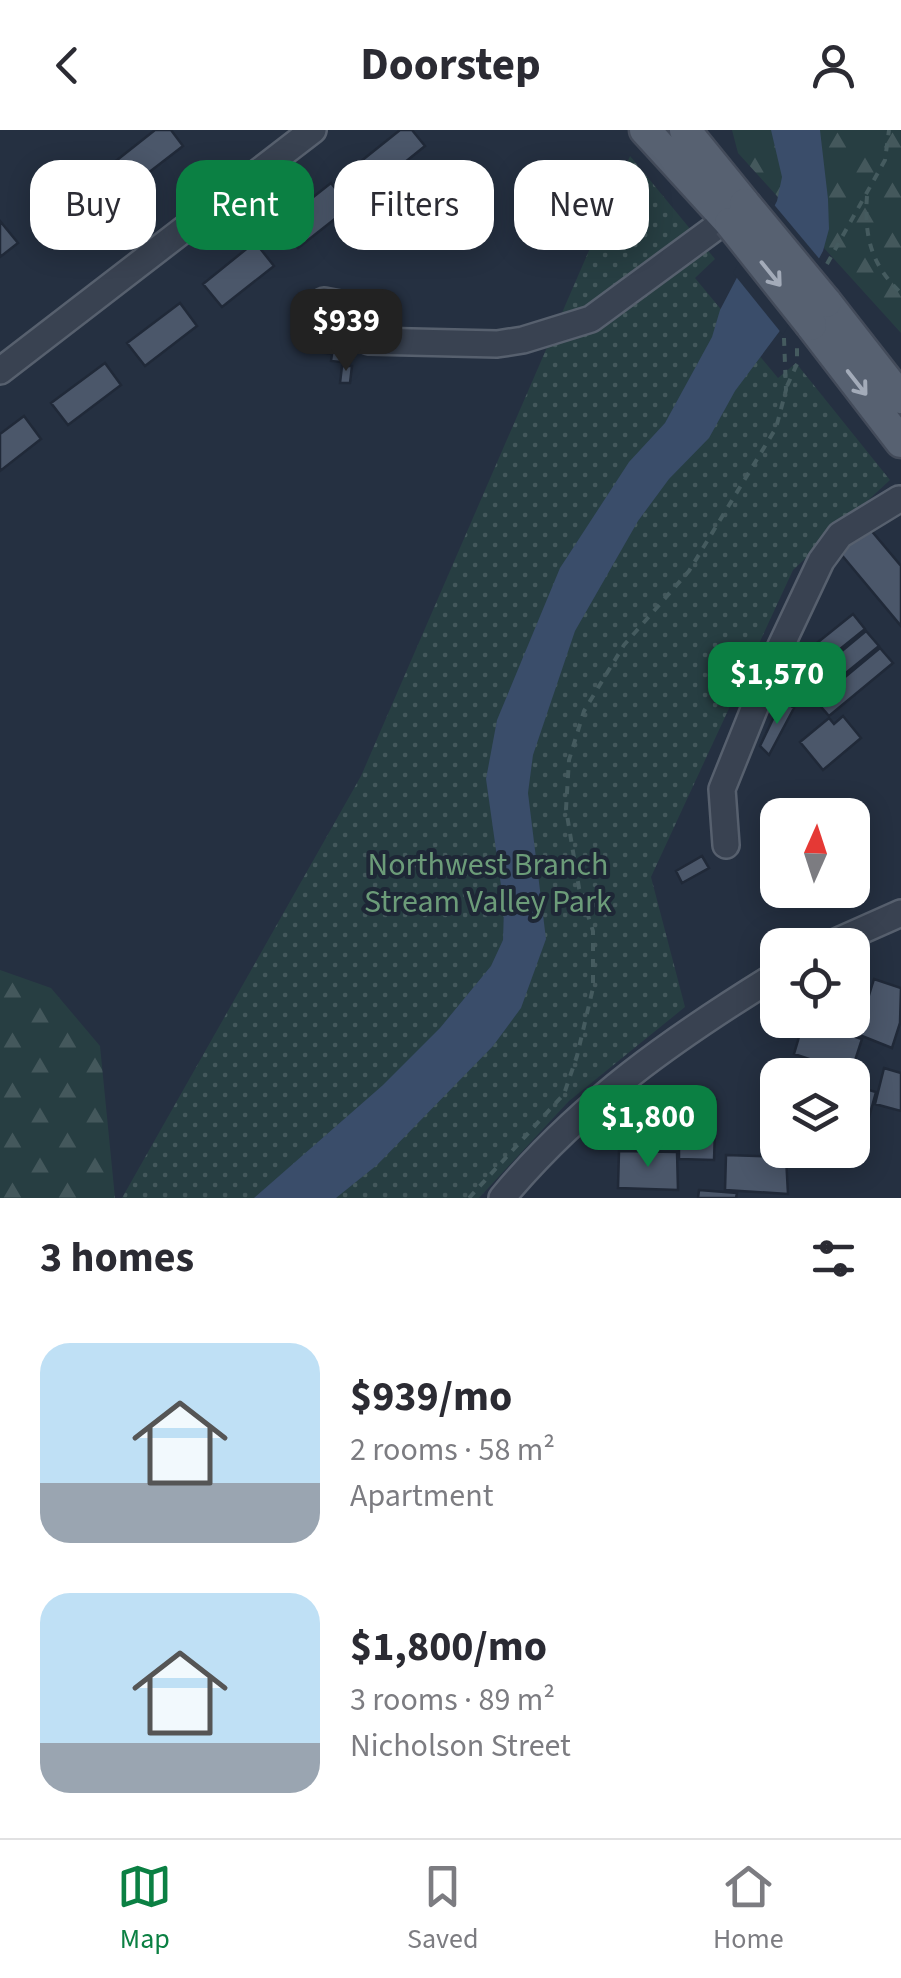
<!DOCTYPE html>
<html lang="en">
<head>
<meta charset="utf-8">
<style>
	:root { --surface:#fff; --page:#f7f7f7; --text:#2b2b33; --muted:#7c7c81; --line:#e1e1e2; --accent:#0b8043 }
	body { margin:0; font-family:"Source Sans 3",sans-serif; background:var(--page); color:var(--text); height:100vh; display:flex; flex-direction:column; font-size:38px; white-space:nowrap }
	* { box-sizing:border-box; margin:0 }
	p { font-size:32px; color:var(--muted) }
	.icon { flex:none; width:55px; height:55px; fill:none; stroke:currentColor; stroke-width:2; stroke-linecap:round; stroke-linejoin:round }
	.map { position:relative; height:1068px; overflow:hidden }
	.drawer { display:flex; flex-direction:column; background:var(--surface); flex:1 }
	.drawer>* { flex:none }
	.banner { position:absolute; left:30px; top:30px; width:842px; height:90px; display:flex; gap:20px }
	.needle { width:65px; rotate:3deg }
	.fabs { position:absolute; left:760px; top:668px; display:grid; gap:20px }
	.fabs a { display:grid; place-items:center; width:110px; height:110px; border-radius:20px; background:var(--surface); box-shadow:0 5px 25px #0003; font-size:50px }
	.price { position:absolute; translate:-50% -85px; padding:0 22px; border-radius:20px; background:var(--accent); color:#fff; font-size:32px; line-height:65px; filter:drop-shadow(0 2px 5px #0008) }
	.price::after { content:''; position:absolute; left:50%; top:60px; width:30px; height:22px; margin-left:-15px; background:inherit; clip-path:polygon(0 0,100% 0,50% 100%) }
	.price.on { background:#222; color:#fff }
	ul { padding:0; list-style:none }
	li { display:flex; align-items:center; gap:30px; height:250px; padding:0 40px }
	li span { display:grid; place-items:center; flex:none; width:280px; height:200px; border-radius:30px; color:#555 }
	li>.icon { margin-inline-start:auto }
	span .icon { width:120px; height:120px; fill:#fffc; stroke-width:1 }
	li b { font-size:42px }
	h2 { display:flex; justify-content:space-between; align-items:center; height:120px; padding:0 40px; font-size:42px }
	.chip { padding:0 35px; border-radius:30px; background:var(--surface); box-shadow:0 5px 25px #0003; font-size:35px; line-height:90px }
	.chip.on { background:var(--accent); color:#fff }
	header { display:flex; justify-content:space-between; align-items:center; height:130px; padding:0 40px; background:var(--surface); font-size:45px; font-weight:700 }
	.menu { display:flex; justify-content:space-around; align-items:center; height:140px; border-top:2px solid var(--line); background:var(--surface); font-size:28px; color:var(--muted) }
	.menu a { display:grid; justify-items:center; gap:5px }
	.menu .on { color:var(--accent) }
	.map>svg:first-child { display:block }
	.forest { fill:url(#forest-firs) }
	.park { fill:url(#park-dots) }
	.water { fill:#3a4d6a }
	.pier { fill:#253041 }
	.building { fill:#4b576a; stroke:#202938; stroke-width:2.5 }
	.lines { fill:none; stroke-linecap:round; stroke-linejoin:round }
	.minor-casing { stroke:#57606e; stroke-width:30 }
	.major-casing { stroke:#434b5a; stroke-width:35 }
	.path { stroke:#455b5f; stroke-width:4; stroke-dasharray:8 8; stroke-linecap:butt }
	.minor { stroke:#394251; stroke-width:25 }
	.major { stroke:#576171; stroke-width:30 }
	.major-bridge-casing { stroke:#434b5a; stroke-width:35; stroke-linecap:butt }
	.major-bridge { stroke:#576171; stroke-width:30 }
	.oneway { stroke:#a3abb9 }
	.labels { text-anchor:middle; stroke-width:8; stroke-linejoin:round; paint-order:stroke }
	.park-label { font-size:32px; fill:#6c9c79; stroke:#1e2736 }
</style>
</head>
<body>
<header><svg class="icon" aria-label="back" viewBox="0 0 24 24"><path d="M15 5l-7 7 7 7"/></svg>Doorstep<svg class="icon" aria-label="person" viewBox="0 0 24 24"><circle cx="12" cy="8" r="4"/><path d="M4 21q1-7 8-7t8 7"/></svg></header>
<div class="map">
<svg width="901" height="1068" viewBox="0 0 901 1068">
	<defs>
		<pattern id="forest-firs" width="22" height="20" patternUnits="userSpaceOnUse" patternTransform="scale(2.5)"><rect width="22" height="20" fill="#273e42"/><path d="M5 1l3.5 6h-7zM16 11l3.5 6h-7z" fill="#44585c"/></pattern>
		<pattern id="park-dots" width="8" height="8" patternUnits="userSpaceOnUse" patternTransform="scale(2.5)"><rect width="8" height="8" fill="#273e42"/><path d="M2 2h.1M6 6h.1" fill="none" stroke="#44585c" stroke-width="1.8" stroke-linecap="round"/></pattern>
	</defs>
	<rect width="100%" height="100%" fill="#253041"/>
	<path class="forest" d="M732 0H901V203L738 23Z
		M0 840 51 858 100 916 115 1068H0Z"/>
	<path class="park" d="M630 26 715 129 695 148 778 248 796 233 890 350 793 440 651 747 685 877 569 971 479 1068H122L361 646Z"/>
	<path class="water" d="M771 0H820L828 69 829 99 823 121 782 198 735 261 709 308 669 349 638 391 575 501 533 625 528 663 546 809 521 878 493 916 377 1035 336 1068H254L383 955 440 898 491 836 503 810 504 777 486 649 497 590 560 438 629 332 665 293 712 207 720 180 777 71 782 47Z"/>
	<path class="pier" d="M771 71 822 132 783 205 733 143Z"/>
	<path class="building" d="M155 0H171L183 16 130 57 112 34Z
		M400 0H412L425 16 373 58 355 36Z
		M89 50 108 74 55 116 36 92Z
		M331 53 350 77 298 118 279 94Z
		M0 91 18 113 0 127Z
		M255 112 274 136 222 177 203 154Z
		M180 173 197 196 145 236 127 213Z
		M336 183 355 185 358 210 352 217 350 233 331 231 332 224 324 223V219L306 218 309 189 327 192 336 190Z
		M105 233 121 255 68 295 51 273Z
		M342 236H352L350 253H340Z
		M24 286 41 309 0 341V304Z
		M864 392 901 436V496L835 417Z
		M853 484 865 499 799 552 787 537Z
		M866 501 879 516 814 569 802 554Z
		M880 518 893 533 829 586 816 571Z
		M782 570 794 578 769 625 760 616Z
		M843 586 861 608 823 640 800 612 829 588 834 594Z
		M702 726 709 738 682 753 676 741Z
		M778 731V756L765 740Z
		M874 849 901 858 900 893 892 918 857 904Z
		M804 890 862 909 851 943 794 924Z
		M884 938 901 943V981L875 974Z
		M852 955 876 962 859 1023 849 1020H852Z
		M679 969 716 970 714 1030 679 1029Z
		M619 1021 677 1022 678 1060 618 1058Z
		M726 1025 786 1027 788 1064 725 1060Z
		M699 1060 737 1063 736 1068H698Z"/>
	<g class="lines">
		<g class="minor-casing">
			<path id="minor" d="M324 171 372 180 369 211 497 214 523 210 591 189 727 89
				M0 241 313 0
				M726 715 722 659 771 537 821 431 840 405 899 369
				M829 815 901 783
				M502 1068C581 973 674 908 778 844"/>
		</g>
		<g class="major-casing">
			<path id="major" d="M645 0 730 93
				M685 0 745 74
				M826 172 901 268
				M811 195 901 312"/>
		</g>
		<path class="path" d="M867 66C864 106 871 135 901 163
			M827 134 885 30 889 0
			M787 256 797 234V218
			M469 1068 564 964 577 926 593 858V801L579 758 566 679 569 630 584 581 624 515 689 441 776 298 786 260 784 208"/>
		<use href="#minor" class="minor"/>
		<use href="#major" class="major"/>
		<g class="major-bridge-casing">
			<path id="major-bridge" d="M745 74 826 172
				M730 93 811 195"/>
		</g>
		<use href="#major-bridge" class="major-bridge"/>
	</g>
	<defs><path id="oneway-shaft" d="M-6 0H5M1.5-3L5.5 0L1.5 3" fill="none" stroke-width="1.6" stroke-linecap="round" stroke-linejoin="round" transform="scale(2.5)"/></defs>
	<g class="oneway">
		<use href="#oneway-shaft" transform="translate(771 144) rotate(51)"/>
		<use href="#oneway-shaft" transform="translate(857 253) rotate(52)"/>
	</g>
	<g class="labels">
		<g class="park-label">
			<text x="488" y="745">Northwest Branch<tspan x="488" dy="37">Stream Valley Park</tspan></text>
		</g>
	</g>
</svg>
<div class="fabs">
<a><svg class="needle" viewBox="-14 -14 28 28"><path d="M0-13l5 13h-10z" fill="#e53935"/><path d="M0 13l5-13h-10z" fill="#7c7c81"/></svg></a>
<a><svg class="icon" aria-label="locate" viewBox="0 0 24 24"><circle cx="12" cy="12" r="6"/><path d="M12 2v4M12 18v4M2 12h4M18 12h4"/></svg></a>
<a><svg class="icon" aria-label="layers" viewBox="0 0 24 24"><path d="M12 4l9 5-9 5-9-5zM3 14l9 5 9-5"/></svg></a>
</div>
<b class="price on" style="left:346px;top:244px">$939</b>
<b class="price" style="left:777px;top:597px">$1,570</b>
<b class="price" style="left:648px;top:1040px">$1,800</b>
<div class="banner">
<a class="chip">Buy</a>
<a class="chip on">Rent</a>
<a class="chip">Filters</a>
<a class="chip">New</a>
</div>
</div>
<section class="drawer">
<h2>3 homes<svg class="icon" aria-label="filters" viewBox="0 0 24 24"><path d="M4 7h16M4 17h16"/><circle cx="9" cy="7" r="2"/><circle cx="15" cy="17" r="2"/></svg></h2>
<ul>
<li><span style="background:linear-gradient(#bfe0f5 70%,#9aa5b1 0)"><svg class="icon" aria-label="home" viewBox="0 0 24 24"><path d="M3 11l9-7 9 7M6 9v11h12V9"/></svg></span><div><b>$939/mo</b><p>2 rooms · 58 m²</p><p>Apartment</p></div></li>
<li><span style="background:linear-gradient(#bfe0f5 75%,#9aa5b1 0)"><svg class="icon" aria-label="home" viewBox="0 0 24 24"><path d="M3 11l9-7 9 7M6 9v11h12V9"/></svg></span><div><b>$1,800/mo</b><p>3 rooms · 89 m²</p><p>Nicholson Street</p></div></li>
</ul>
</section>
<nav class="menu">
<a class="on"><svg class="icon" aria-label="map" viewBox="0 0 24 24"><path d="M3 6l6-2 6 2 6-2v14l-6 2-6-2-6 2zM9 4v14M15 6v14"/></svg>Map</a>
<a><svg class="icon" aria-label="saved" viewBox="0 0 24 24"><path d="M7 4h10v16l-5-4-5 4z"/></svg>Saved</a>
<a><svg class="icon" aria-label="home" viewBox="0 0 24 24"><path d="M3 11l9-7 9 7M6 9v11h12V9"/></svg>Home</a>
</nav>
</body>
</html>
